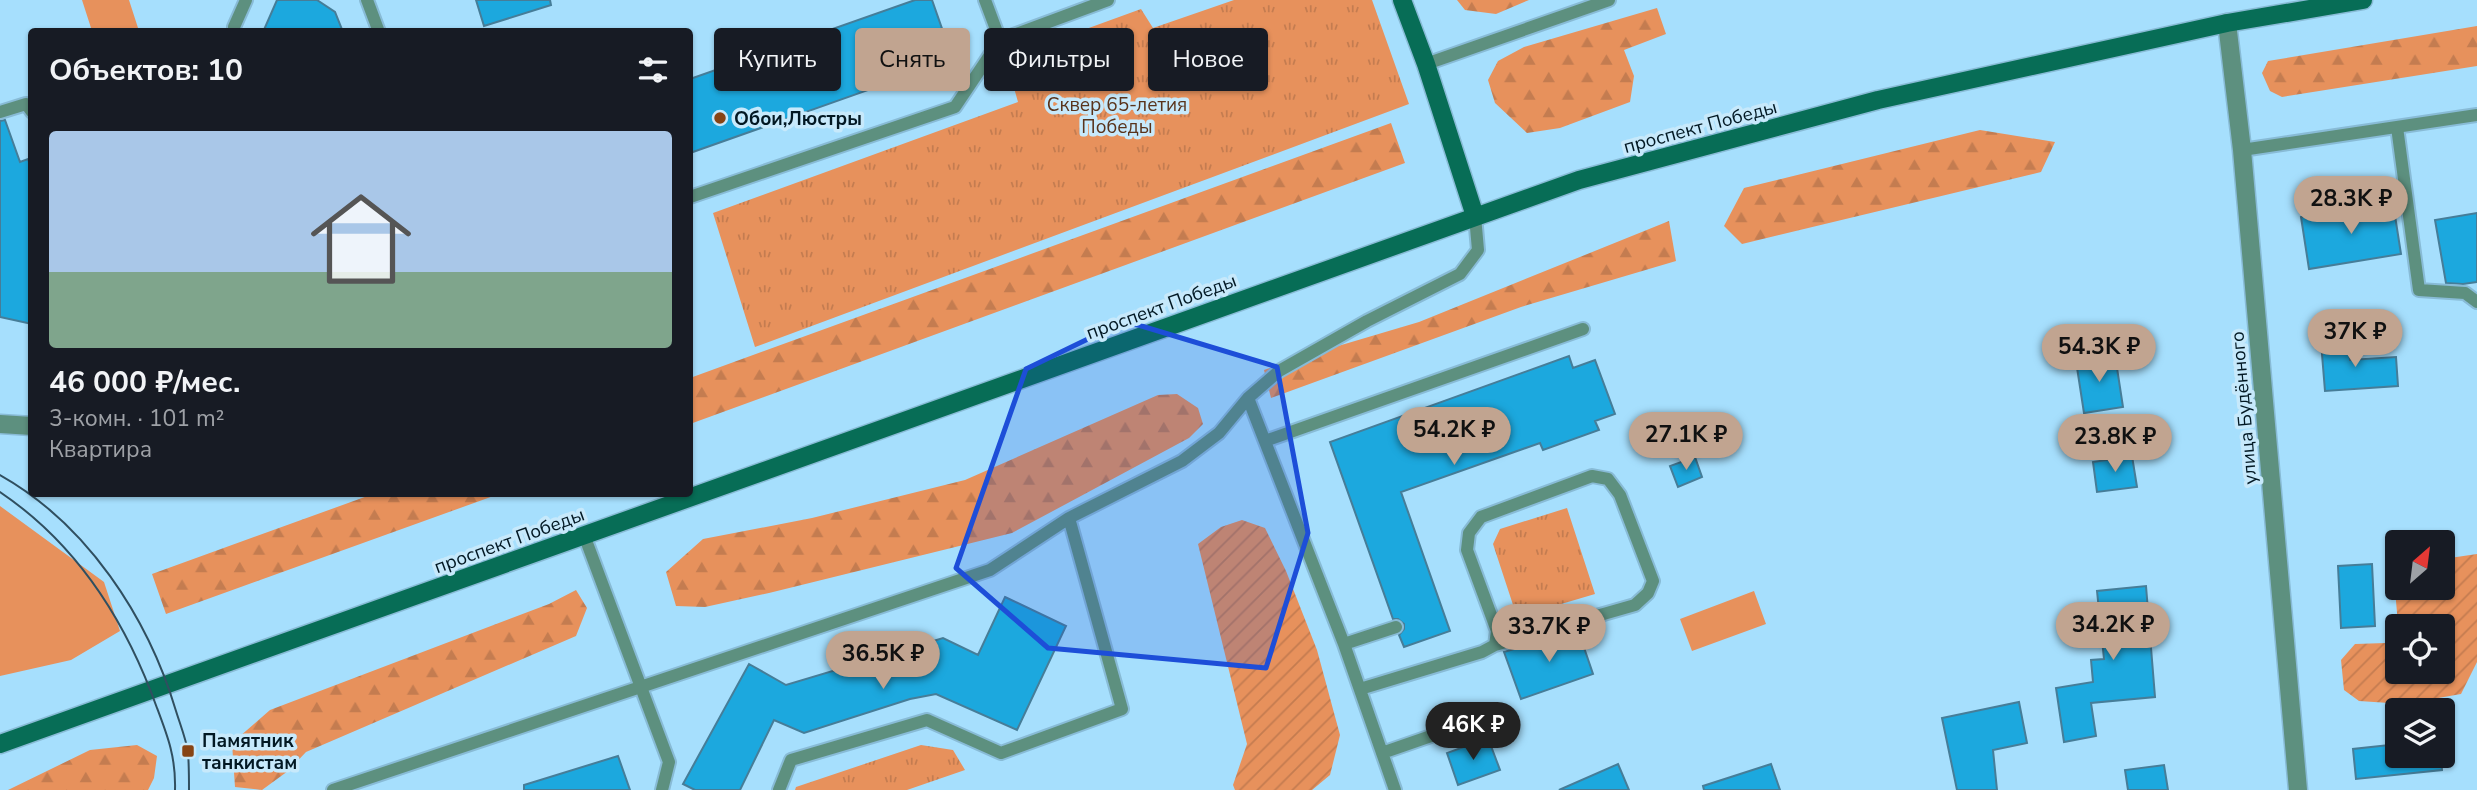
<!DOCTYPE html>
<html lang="ru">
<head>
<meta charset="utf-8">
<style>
	:root { --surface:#171b24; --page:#242831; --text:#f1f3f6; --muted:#9ea1a6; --accent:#c1a490 }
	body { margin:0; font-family:"Nunito Sans",sans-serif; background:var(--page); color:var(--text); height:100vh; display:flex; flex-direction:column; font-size:26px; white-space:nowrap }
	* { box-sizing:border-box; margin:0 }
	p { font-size:23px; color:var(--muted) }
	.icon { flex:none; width:38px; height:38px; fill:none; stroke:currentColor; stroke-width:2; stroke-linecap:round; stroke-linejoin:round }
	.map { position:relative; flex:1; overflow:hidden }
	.side { position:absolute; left:28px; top:28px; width:665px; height:469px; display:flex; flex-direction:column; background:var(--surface); border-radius:7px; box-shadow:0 2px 5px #0004 }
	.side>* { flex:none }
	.top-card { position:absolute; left:714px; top:28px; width:665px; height:63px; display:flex; gap:14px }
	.needle { width:46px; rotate:28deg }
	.fabs { position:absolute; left:2385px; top:530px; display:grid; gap:14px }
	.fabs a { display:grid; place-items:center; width:70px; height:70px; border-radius:7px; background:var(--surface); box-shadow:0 2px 5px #0004; font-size:35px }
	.price { position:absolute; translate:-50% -60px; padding:0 16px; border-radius:24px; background:var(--accent); color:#111; font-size:23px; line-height:46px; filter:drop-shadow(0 2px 4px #0008) }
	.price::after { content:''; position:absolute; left:50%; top:42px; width:21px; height:16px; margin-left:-10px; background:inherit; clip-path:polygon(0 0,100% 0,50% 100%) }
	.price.active { background:#222; color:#fff }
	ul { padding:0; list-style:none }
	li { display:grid; align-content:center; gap:14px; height:371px; padding:0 21px }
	li span { display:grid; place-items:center; height:217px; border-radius:7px; color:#555 }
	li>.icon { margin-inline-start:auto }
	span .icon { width:126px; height:126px; fill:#fffc; stroke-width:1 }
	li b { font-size:30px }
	h2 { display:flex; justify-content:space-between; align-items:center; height:84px; padding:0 21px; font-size:30px }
	.chip { padding:0 24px; border-radius:7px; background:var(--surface); box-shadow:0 2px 5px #0004; font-size:24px; line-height:63px }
	.chip.active { background:var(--accent); color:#111 }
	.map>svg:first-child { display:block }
	.grass { fill:#e7915c }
	.forest { fill:url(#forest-firs) }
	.park { fill:url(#park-tufts) }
	.garden { fill:url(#garden-furrows); fill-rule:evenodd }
	.building { fill:#1ca8de; stroke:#467d98; stroke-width:2 }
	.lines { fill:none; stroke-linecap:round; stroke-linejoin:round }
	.service-casing { stroke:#88bbd6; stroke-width:16 }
	.minor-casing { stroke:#88bbd6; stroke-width:21 }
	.secondary-casing { stroke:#88bbd6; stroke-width:21 }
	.service { stroke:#5d907f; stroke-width:12 }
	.minor { stroke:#5d907f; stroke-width:18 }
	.secondary { stroke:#076d56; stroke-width:18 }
	.tram { stroke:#304f60; stroke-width:2 }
	.marked { fill:#1d4ed8; fill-opacity:0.2; stroke:#1d4ed8; stroke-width:5; stroke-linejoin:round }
	.poi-dot { fill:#874414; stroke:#c7e9fb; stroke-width:2.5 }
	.labels { text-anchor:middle; stroke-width:7; stroke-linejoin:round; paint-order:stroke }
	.park-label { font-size:19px; fill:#59331b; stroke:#c7e9fb }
	.poi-label { font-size:19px; font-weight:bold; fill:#021823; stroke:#c7e9fb; text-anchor:start }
	.street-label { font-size:19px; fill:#021823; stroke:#c7e9fb }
</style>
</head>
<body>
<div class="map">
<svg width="2477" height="790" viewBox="0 0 2477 790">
	<defs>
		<pattern id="forest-firs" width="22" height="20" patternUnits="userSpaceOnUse" patternTransform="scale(1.75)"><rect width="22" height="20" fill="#e7915c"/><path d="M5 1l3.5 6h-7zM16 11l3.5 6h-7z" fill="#c47c50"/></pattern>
		<pattern id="park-tufts" width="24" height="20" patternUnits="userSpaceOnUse" patternTransform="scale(1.75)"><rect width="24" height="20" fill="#e7915c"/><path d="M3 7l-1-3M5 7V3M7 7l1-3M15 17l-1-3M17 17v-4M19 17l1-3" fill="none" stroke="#c47c50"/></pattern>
		<pattern id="garden-furrows" width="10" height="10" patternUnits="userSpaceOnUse" patternTransform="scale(1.75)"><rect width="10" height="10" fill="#e7915c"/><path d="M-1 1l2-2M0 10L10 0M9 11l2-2" fill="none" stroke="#c47c50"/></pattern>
	</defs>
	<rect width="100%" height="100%" fill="#a6dffd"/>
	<path class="grass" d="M82 0H129L139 31H92Z
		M0 506 104 582 120 631 71 660 0 676Z
		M1754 591 1766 624 1692 651 1680 619Z"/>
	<path class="forest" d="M1457 0H1529L1496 14 1465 10Z
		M1657 8 1666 34 1624 50 1634 76 1630 102 1560 128 1527 133 1495 103 1488 80 1498 61 1524 47Z
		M2477 26V66L2282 97 2270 91 2262 73 2268 61Z
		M1391 123 1405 163 690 424V378Z
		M1980 130 2055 142 2041 172 1742 244 1724 226 1744 188Z
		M1669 221 1676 261 1521 307 1271 398 1264 370 1301 357 1419 322Z
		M1177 394 1198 408 1203 424 1189 438 1012 533 769 593 705 607 676 606 666 572 703 539 812 518 965 480 1158 395Z
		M373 494H499L166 614 152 574Z
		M576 590 587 608 576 636 306 752 288 771 262 790 235 787 232 743 270 710 549 604Z
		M137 745 157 756 154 778 148 790H8L90 750Z"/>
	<path class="park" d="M1234 0H1372L1409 104 755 347 713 213 1018 102 1010 74 1020 53 1141 9 1153 28Z
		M1567 508 1595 594 1517 617 1493 544 1500 529Z
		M921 745 953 750 965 770 907 790H795L796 787Z"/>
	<path class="garden" d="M1242 520 1265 528 1286 571 1317 650 1340 735 1330 775 1312 790H1235L1233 785 1247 744 1198 544 1221 527Z
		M2477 554V662L2461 694 2404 704 2359 701 2344 690 2341 660 2355 644 2386 643 2398 624 2393 567 2397 566 2398 588H2443V559ZM2398 626H2443V672H2398Z"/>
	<path class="building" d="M277 0H317L335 12 343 32H263Z
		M476 0H550L551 5 484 26Z
		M915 0H932L953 60 690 153V79Z
		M5 120 20 162 28 159 32 171V324L0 317V121Z
		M2393 203 2401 254 2309 269 2301 217Z
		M2477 213V282L2463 284 2446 283 2435 220Z
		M2348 340 2350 360 2396 357 2398 386 2325 391 2321 342Z
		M2115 355 2123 407 2084 413 2076 361Z
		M1569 356 1573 368 1595 360 1615 414 1595 421 1599 430 1543 450 1540 443 1401 492 1450 631 1404 647 1399 635 1404 629V624L1398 619H1393L1330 442Z
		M2132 456 2137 487 2097 492 2093 462Z
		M1695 457 1702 477 1678 487 1670 466Z
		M2372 564 2375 626 2341 628 2338 566Z
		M2146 586 2155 697 2091 703 2096 736 2064 742 2056 688 2093 682 2091 660 2104 659 2097 591Z
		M1005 597 1066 626 1017 730 936 694 910 699 804 733 774 720 740 790H695L683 784 749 664 786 685 943 638 978 655Z
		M1578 630 1593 674 1521 699 1504 652Z
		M2019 702 2027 743 1993 750 1997 790H1957L1942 718Z
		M1488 738 1500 770 1458 785 1447 753Z
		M2398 744V756H2441L2442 770 2356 779 2353 749Z
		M618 756 630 790H524V785Z
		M1618 764 1629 790H1559Z
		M1771 764 1780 790H1704L1703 786Z
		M2164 765 2168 790H2128L2125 770Z"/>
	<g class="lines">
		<g class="service-casing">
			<path id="service" d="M367 0 379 32
				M985 0 1000 40
				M235 32 234 27 246 0
				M1426 64 1609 0
				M0 112 26 104 32 112
				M2397 127 2419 290 2465 293 2477 302
				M2242 150 2477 115
				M690 197 955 107 1000 40 1108 0
				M1248 398 1344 644 1395 790
				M1265 441 1583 329
				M584 535 669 762 662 790
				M1344 644 1396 627
				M1360 689 1482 652 1495 645 1497 631 1467 550 1469 533 1481 517 1592 476 1608 479 1620 495 1653 581 1648 593 1635 605 1495 645
				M1382 753 1503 711
				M333 790 990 570 1069 518 1182 461 1219 433 1248 398 1279 371 1367 321 1460 274 1478 250 1475 216
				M779 790 791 760 927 720 1001 753 1122 709 1069 518"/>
		</g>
		<g class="minor-casing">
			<path id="minor" d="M2227 23 2242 150 2298 790
				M0 424 32 426"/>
		</g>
		<g class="secondary-casing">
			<path id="secondary" d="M1402 0 1426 64 1475 216
				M0 744 1579 180 1878 100 2227 23 2363 0"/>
		</g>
		<use href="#service" class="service"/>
		<use href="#minor" class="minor"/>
		<use href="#secondary" class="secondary"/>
		<path class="tram" d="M0 475C87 524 148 617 176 711 180 724 186 739 188 752 189 765 189 778 189 790
			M0 492C77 544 126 621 157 708 168 737 176 758 175 790"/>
	</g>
	<path class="marked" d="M1125 321 1277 367 1308 533 1266 668 1048 648 956 568 1026 369Z"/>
	<g class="poi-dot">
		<circle cx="720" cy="118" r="7"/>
		<rect x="181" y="744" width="14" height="14" rx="3.5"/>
	</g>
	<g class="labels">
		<g class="park-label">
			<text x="1117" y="111">Сквер 65-летия<tspan x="1117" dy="22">Победы</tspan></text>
		</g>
		<g class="poi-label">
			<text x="734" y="125">Обои,Люстры</text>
			<text x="202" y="747">Памятник<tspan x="202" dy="22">танкистам</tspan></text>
		</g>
		<g class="street-label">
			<text transform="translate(1700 126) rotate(-15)" y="7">проспект Победы</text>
			<text transform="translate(1161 306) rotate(-20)" y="7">проспект Победы</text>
			<text transform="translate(2243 408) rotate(-95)" y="7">улица Будённого</text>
			<text transform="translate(509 540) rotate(-20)" y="7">проспект Победы</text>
		</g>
	</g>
</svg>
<div class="fabs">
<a><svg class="needle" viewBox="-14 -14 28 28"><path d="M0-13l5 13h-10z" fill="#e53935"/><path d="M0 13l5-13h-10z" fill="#9ea1a6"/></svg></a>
<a><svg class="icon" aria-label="locate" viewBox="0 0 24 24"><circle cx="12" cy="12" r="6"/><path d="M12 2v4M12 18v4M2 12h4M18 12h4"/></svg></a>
<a><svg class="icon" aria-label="layers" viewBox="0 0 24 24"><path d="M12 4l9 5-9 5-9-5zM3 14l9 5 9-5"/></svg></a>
</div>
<b class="price" style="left:2351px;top:236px">28.3K ₽</b>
<b class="price" style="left:2355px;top:369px">37K ₽</b>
<b class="price" style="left:2099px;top:384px">54.3K ₽</b>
<b class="price" style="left:1454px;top:467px">54.2K ₽</b>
<b class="price" style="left:1686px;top:472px">27.1K ₽</b>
<b class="price" style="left:2115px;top:474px">23.8K ₽</b>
<b class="price" style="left:2113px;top:662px">34.2K ₽</b>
<b class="price" style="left:1549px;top:664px">33.7K ₽</b>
<b class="price" style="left:883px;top:691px">36.5K ₽</b>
<b class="price active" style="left:1473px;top:762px">46K ₽</b>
<div class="top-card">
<a class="chip">Купить</a>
<a class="chip active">Снять</a>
<a class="chip">Фильтры</a>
<a class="chip">Новое</a>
</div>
<section class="side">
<h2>Объектов: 10<svg class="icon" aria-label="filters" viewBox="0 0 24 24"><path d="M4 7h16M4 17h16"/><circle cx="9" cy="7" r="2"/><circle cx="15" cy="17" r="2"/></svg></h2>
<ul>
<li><span style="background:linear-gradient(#a9c7e8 65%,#7fa58c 0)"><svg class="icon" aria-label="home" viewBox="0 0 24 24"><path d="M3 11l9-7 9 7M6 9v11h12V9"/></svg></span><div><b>46 000 ₽/мес.</b><p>3-комн. · 101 m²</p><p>Квартира</p></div></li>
</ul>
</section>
</div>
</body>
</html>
